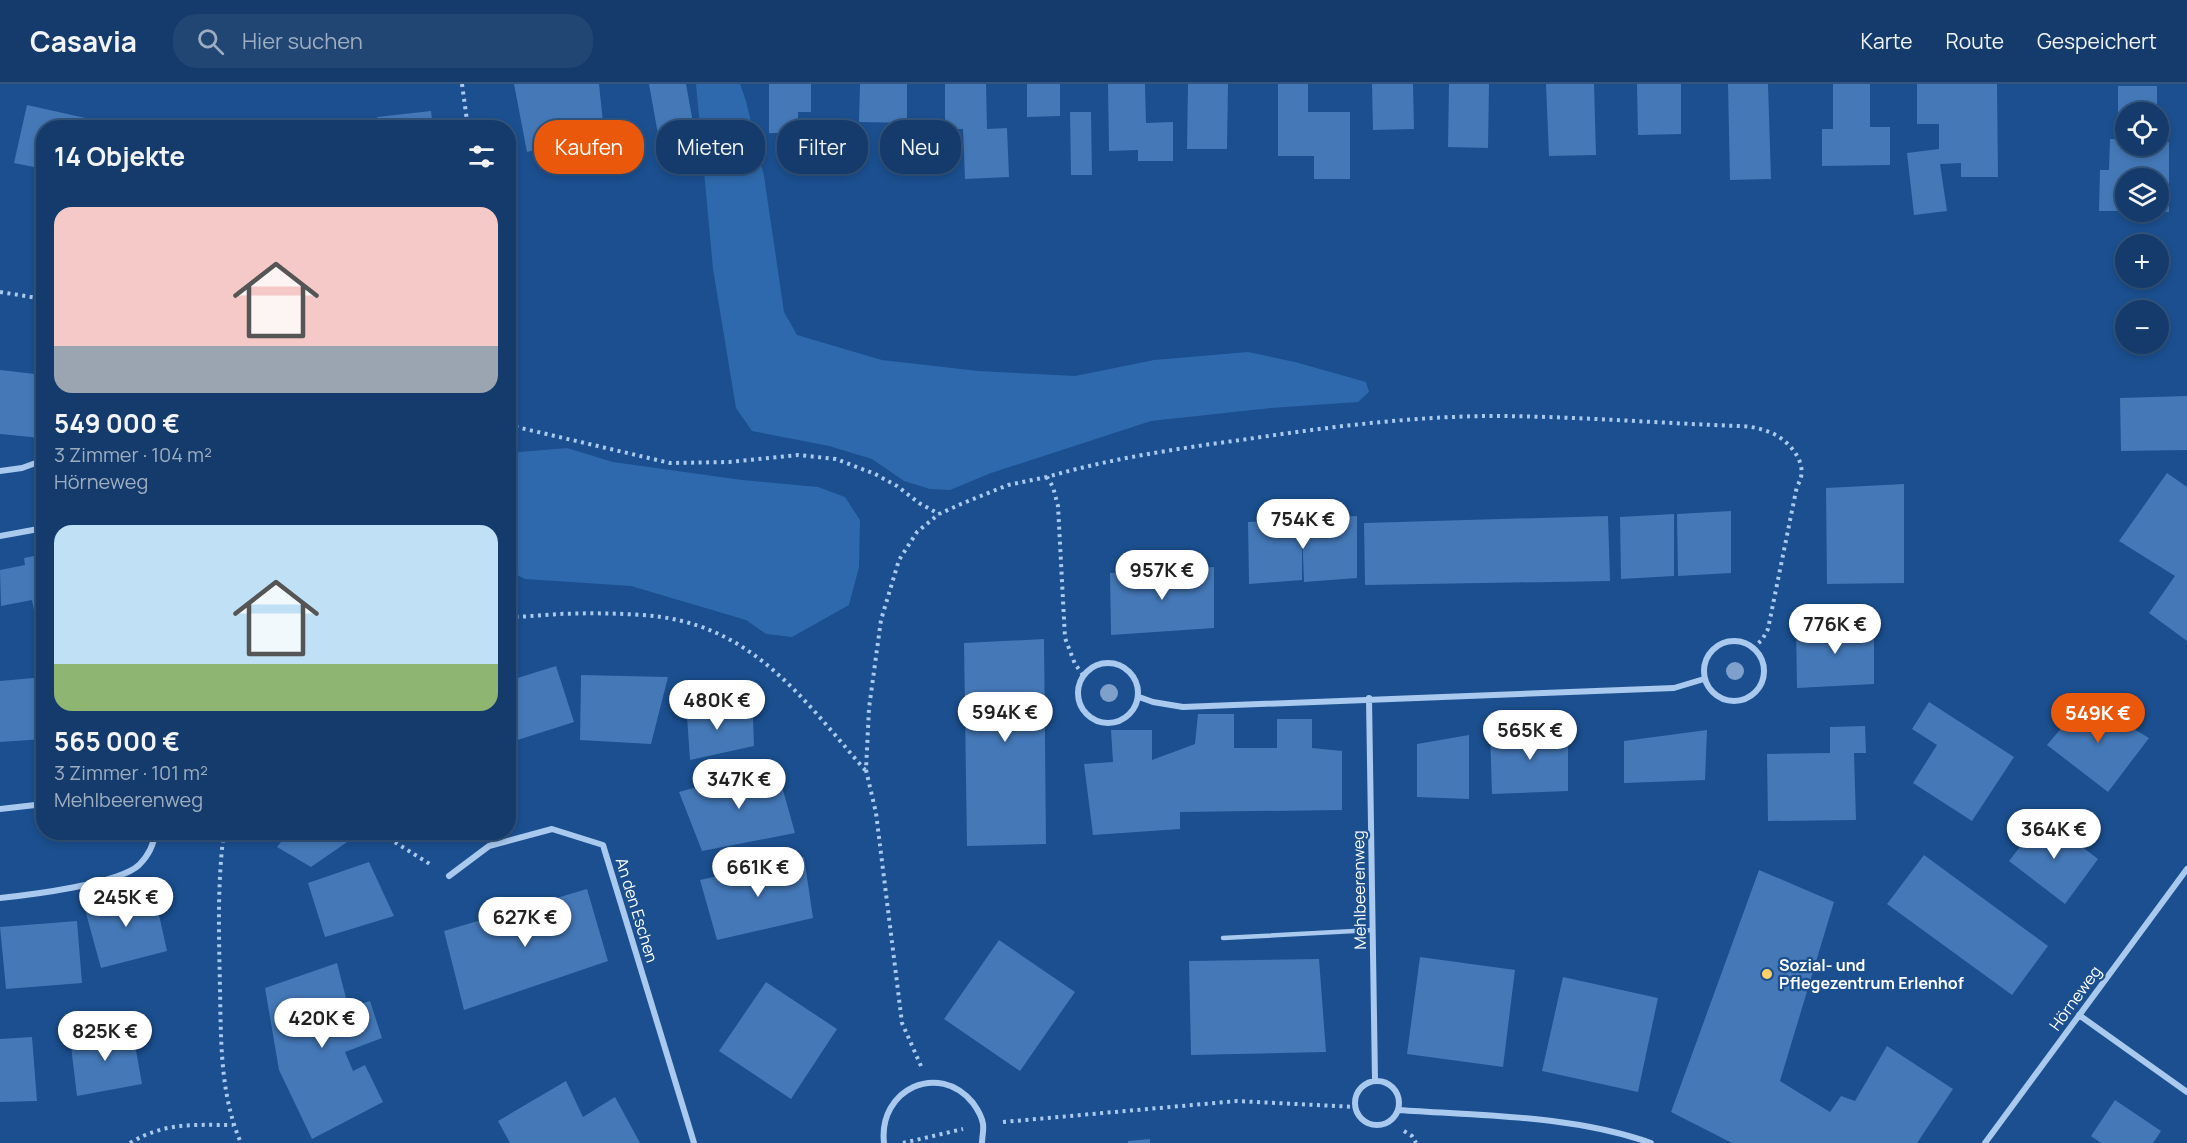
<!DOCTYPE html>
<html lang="de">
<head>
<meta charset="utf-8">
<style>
	:root { --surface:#143b6b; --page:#214673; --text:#f1f3f6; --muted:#9dadc1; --line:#33557e; --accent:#ea580c }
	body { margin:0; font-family:Manrope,sans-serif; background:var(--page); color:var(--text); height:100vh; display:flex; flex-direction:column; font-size:22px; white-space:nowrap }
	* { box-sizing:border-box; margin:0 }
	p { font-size:20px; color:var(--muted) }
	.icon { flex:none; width:33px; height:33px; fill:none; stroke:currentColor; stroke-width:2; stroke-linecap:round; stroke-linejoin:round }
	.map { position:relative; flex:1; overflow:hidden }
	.details { position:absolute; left:36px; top:36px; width:480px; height:720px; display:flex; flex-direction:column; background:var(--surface); border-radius:24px; box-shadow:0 3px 9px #0003,0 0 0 2px var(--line) }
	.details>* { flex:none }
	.top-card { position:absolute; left:534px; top:36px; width:570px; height:54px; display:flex; gap:12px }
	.controls { position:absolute; left:2115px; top:18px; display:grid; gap:12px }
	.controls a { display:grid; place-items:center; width:54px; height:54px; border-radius:50%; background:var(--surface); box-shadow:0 3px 9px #0003,0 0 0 2px var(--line); font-size:30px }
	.price { position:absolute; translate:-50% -51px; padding:0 14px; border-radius:21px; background:#fff; color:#222; font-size:20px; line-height:39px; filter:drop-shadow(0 2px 3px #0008) }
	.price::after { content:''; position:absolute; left:50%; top:36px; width:18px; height:14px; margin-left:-9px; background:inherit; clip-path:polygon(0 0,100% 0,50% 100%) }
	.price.selected { background:var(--accent); color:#fff }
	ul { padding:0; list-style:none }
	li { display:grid; align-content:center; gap:12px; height:318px; padding:0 18px }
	li span { display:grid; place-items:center; height:186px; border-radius:18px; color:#555 }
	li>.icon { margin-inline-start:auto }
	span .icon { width:108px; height:108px; fill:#fffc; stroke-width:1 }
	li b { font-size:26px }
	h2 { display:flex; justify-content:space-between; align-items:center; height:72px; padding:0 18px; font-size:26px }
	.pill { padding:0 21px; border-radius:24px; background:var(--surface); box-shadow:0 3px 9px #0003,0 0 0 2px var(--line); font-size:21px; line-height:54px }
	.pill.selected { background:var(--accent); color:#fff }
	header { display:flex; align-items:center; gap:36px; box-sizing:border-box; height:84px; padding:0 30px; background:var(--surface); border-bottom:2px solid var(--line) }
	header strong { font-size:28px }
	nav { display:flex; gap:33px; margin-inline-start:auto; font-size:21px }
	.search { width:420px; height:54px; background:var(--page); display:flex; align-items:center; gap:15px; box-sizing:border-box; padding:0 21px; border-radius:24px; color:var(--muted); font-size:22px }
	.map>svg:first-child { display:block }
	.green { fill:#2e69ad }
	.building { fill:#4478b7 }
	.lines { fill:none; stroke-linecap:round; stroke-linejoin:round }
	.path { stroke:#a9c9ee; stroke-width:4; stroke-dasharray:3 4.5; stroke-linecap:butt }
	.lane { stroke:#a9c9ee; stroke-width:4.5 }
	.street { stroke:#a9c9ee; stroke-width:6 }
	.tree { fill:#7ea0ca }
	.poi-dot { fill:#ffd166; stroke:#1b4f8f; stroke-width:2 }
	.labels { text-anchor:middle; stroke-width:4.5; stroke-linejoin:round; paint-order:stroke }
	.street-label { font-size:16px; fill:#fff; stroke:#1b4f8f }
	.poi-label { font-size:16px; font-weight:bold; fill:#fff; stroke:#1b4f8f; text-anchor:start }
</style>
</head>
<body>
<header>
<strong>Casavia</strong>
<div class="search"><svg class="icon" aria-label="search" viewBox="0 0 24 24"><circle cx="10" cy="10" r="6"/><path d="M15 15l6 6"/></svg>Hier suchen</div>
<nav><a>Karte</a><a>Route</a><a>Gespeichert</a></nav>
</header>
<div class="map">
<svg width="2187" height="1059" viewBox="0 0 2187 1059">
	<rect width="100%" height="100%" fill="#1b4f8f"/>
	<path class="green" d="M696 0H740L746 17 764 92 784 228 797 251 882 276 978 287 1075 292 1154 276 1248 268 1295 278 1366 298 1369 308 1358 318 1271 324 1151 337 991 389 950 406 930 405 904 397 872 375 829 362 752 347 736 324 713 185Z
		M567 364 613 378 742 396 818 403 845 413 860 436 859 483 849 521 792 553 766 550 746 536 631 502 525 495 509 487V369Z"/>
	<path class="building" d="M514 0H599L604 48 527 68Z
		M649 0H686L695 50 659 56Z
		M769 0H811V28H798V49H769Z
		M860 0H907V39L859 38Z
		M945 0H986L987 45 1007 44 1009 93 965 95 963 45H945Z
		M1027 0H1060V32L1027 33Z
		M1108 0H1145L1146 39 1173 38V77H1138V66L1109 67Z
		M1188 0H1228L1227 65H1187Z
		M1278 0H1308V28H1350V95H1314V72H1278Z
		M1372 0H1413L1414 45 1373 46Z
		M1449 0H1489L1488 64 1448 63Z
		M1546 0H1594L1596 71 1549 72Z
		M1637 0H1681V50L1638 51Z
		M1728 0H1768L1771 95 1730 96Z
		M1833 0H1870V43H1890V81L1822 82V45H1833Z
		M1917 0H1997L1998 93H1961V79L1940 80 1947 127 1914 131 1907 69 1939 65V40H1917Z
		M2118 2H2157V28H2126V62H2158V58H2169V128H2158V94H2126V127H2099L2100 86H2109L2110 55H2118Z
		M27 21 90 35 88 44H44V85L14 79Z
		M431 27 433 44H378L377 33Z
		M1070 28H1091L1092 91H1071Z
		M114 34 175 42V44H112Z
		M209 38 277 40V44H209Z
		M353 38V44H299V40Z
		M0 286 44 291 41 354 0 350Z
		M2187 312V366L2121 367 2120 314Z
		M2167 389 2187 403V557L2149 529 2175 492 2119 457Z
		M1904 400V499L1827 500 1826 404Z
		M1731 427V489L1678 492 1677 430Z
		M1674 430V492L1621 495 1620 433Z
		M1357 432V494L1304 498 1302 444V496L1249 500 1248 438Z
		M1608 432 1610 497 1365 501 1364 439Z
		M44 470V529L35 531 32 516 1 522 0 486 25 481 24 474Z
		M1214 483V544L1111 551 1110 489Z
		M1874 538V600L1797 604 1796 542Z
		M1044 555 1046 760 967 762 964 559Z
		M556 582 574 638 508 659V597Z
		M581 591 668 593 651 660 580 656Z
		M44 593V655L0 658V597Z
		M2085 616 2149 654 2108 708 2047 661Z
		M686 618 753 634 754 662 690 676Z
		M1929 618 2014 673 1972 737 1913 699 1937 661 1912 645Z
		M1198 630H1234V664H1277V635H1312V664L1342 667V726L1180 728V745L1093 751 1084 680 1113 678 1111 646H1152V676L1195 660Z
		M1865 642 1866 669H1854L1856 736 1768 737 1767 670 1830 669V643Z
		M1568 644V707L1492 710 1490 648Z
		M1707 646 1705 696 1624 699V657Z
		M1469 651V715L1417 713V660Z
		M776 681 795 749 702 767 679 708Z
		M2043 733 2098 775 2065 820 2009 777Z
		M289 748H343L350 756 311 783 277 763Z
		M1924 771 2048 862 2012 911 1887 820Z
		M804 773 813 834 717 856 700 796Z
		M369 778 394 832 325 853 308 799Z
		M1759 786 1834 818 1780 997 1830 1028 1841 1012 1855 1017 1887 962 1953 1005 1917 1059H1732L1671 1028Z
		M153 804 167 867 101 884 84 822Z
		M587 805 608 877 464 926 444 847Z
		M77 837 82 899 6 905 0 843Z
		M999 856 1075 908 1020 987 944 935Z
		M1420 873 1515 886 1503 983 1407 970Z
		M1319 875 1326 968 1191 971 1189 877Z
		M337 879 346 914 332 918 336 928 370 917 382 954 345 968 353 987 365 981 383 1018 312 1055 279 986 265 904Z
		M1563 893 1658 914 1638 1008 1542 987Z
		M766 898 837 945 791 1015 719 967Z
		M132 944 142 1000 77 1012 70 954Z
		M32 953 37 1017 0 1018V955Z
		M566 997 583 1033 615 1013 640 1059H510L498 1037Z
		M2115 1016 2161 1047 2153 1059H2101L2091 1052Z
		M1150 1055V1059H1128V1057Z"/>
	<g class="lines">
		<path class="path" d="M462 0 468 44
			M0 208 44 215
			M508 341 670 379 729 378 798 371 836 375 875 390 897 402 919 419 939 430
			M508 533C525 533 542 531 559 530 586 529 613 529 641 531 749 537 800 611 865 686
			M1083 591 1075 580 1065 554 1058 422 1053 403 1047 393C1112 374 1181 364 1248 355 1328 343 1407 333 1488 332 1571 332 1655 339 1738 342 1751 342 1764 345 1776 351 1793 361 1810 383 1797 402L1768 545 1762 556 1754 563
			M224 748C217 800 219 853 220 905 221 956 220 1011 241 1059
			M384 748 393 757 433 782
			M921 982 902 939 876 729 866 686 869 624 881 536 899 476 917 448 939 430 961 420 1008 401 1047 393
			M1003 1038 1237 1017 1355 1023
			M1404 1047 1412 1052 1416 1059
			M130 1059C165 1038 193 1041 233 1041
			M903 1059 963 1045"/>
		<path class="lane" d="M1223 854 1373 846"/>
		<path class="street" d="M0 387 22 384 44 376
			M0 452 44 444
			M1704 587a30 30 0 1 1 60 0a30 30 0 1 1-60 0Z
			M1078 609a30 30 0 1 1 60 0a30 30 0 1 1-60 0Z
			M1139 613 1153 618 1183 623 1674 604 1704 595
			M1369 614 1375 996
			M0 725 44 720
			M449 792 489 762 552 745 603 761 694 1059
			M0 814C29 811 119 800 139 781 148 772 154 761 155 748
			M2079 931 2187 1008
			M1355 1019a22 22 0 1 1 44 0a22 22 0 1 1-44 0Z
			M1399 1026C1482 1032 1572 1031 1651 1059
			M884 1059C878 1005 939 977 973 1019 978 1026 982 1032 983 1040 984 1046 982 1053 982 1059
			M1985 1059 2187 785"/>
	</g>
	<g class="tree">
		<circle cx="1735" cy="587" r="9"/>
		<circle cx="1109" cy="609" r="9"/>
	</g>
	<circle class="poi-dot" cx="1767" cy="890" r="6"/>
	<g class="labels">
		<g class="street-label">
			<text transform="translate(1359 806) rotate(-91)" y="6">Mehlbeerenweg</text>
			<text transform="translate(637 826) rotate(73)" y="6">An den Eschen</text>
			<text transform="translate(2075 914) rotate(-54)" y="6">Hörneweg</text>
		</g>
		<g class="poi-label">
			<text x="1779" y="887">Sozial- und<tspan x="1779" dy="18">Pflegezentrum Erlenhof</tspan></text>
		</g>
	</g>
</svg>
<div class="controls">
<a><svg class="icon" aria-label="locate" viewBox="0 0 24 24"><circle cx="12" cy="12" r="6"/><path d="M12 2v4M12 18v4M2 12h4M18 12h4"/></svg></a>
<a><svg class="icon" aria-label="layers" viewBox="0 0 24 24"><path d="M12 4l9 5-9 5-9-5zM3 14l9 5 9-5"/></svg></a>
<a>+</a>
<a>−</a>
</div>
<b class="price" style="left:1303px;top:466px">754K €</b>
<b class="price" style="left:1162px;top:517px">957K €</b>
<b class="price" style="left:1835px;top:571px">776K €</b>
<b class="price" style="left:717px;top:647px">480K €</b>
<b class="price" style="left:1005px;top:659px">594K €</b>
<b class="price selected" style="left:2098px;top:660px">549K €</b>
<b class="price" style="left:1530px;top:677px">565K €</b>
<b class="price" style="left:739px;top:726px">347K €</b>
<b class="price" style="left:2054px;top:776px">364K €</b>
<b class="price" style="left:758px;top:814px">661K €</b>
<b class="price" style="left:126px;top:844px">245K €</b>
<b class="price" style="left:525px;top:864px">627K €</b>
<b class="price" style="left:322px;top:965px">420K €</b>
<b class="price" style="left:105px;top:978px">825K €</b>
<div class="top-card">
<a class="pill selected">Kaufen</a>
<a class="pill">Mieten</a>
<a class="pill">Filter</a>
<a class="pill">Neu</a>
</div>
<section class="details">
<h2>14 Objekte<svg class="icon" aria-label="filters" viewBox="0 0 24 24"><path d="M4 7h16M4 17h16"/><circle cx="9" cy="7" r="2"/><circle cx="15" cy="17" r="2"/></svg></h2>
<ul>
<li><span style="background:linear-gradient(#f6c9c9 75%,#9aa5b1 0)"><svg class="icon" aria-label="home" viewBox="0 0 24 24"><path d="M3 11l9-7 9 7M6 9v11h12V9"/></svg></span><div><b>549 000 €</b><p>3 Zimmer · 104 m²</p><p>Hörneweg</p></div></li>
<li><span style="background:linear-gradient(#bfe0f5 75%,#8fb573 0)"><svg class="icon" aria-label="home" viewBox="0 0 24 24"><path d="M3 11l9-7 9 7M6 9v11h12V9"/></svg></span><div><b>565 000 €</b><p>3 Zimmer · 101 m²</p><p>Mehlbeerenweg</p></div></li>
</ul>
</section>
</div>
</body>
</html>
